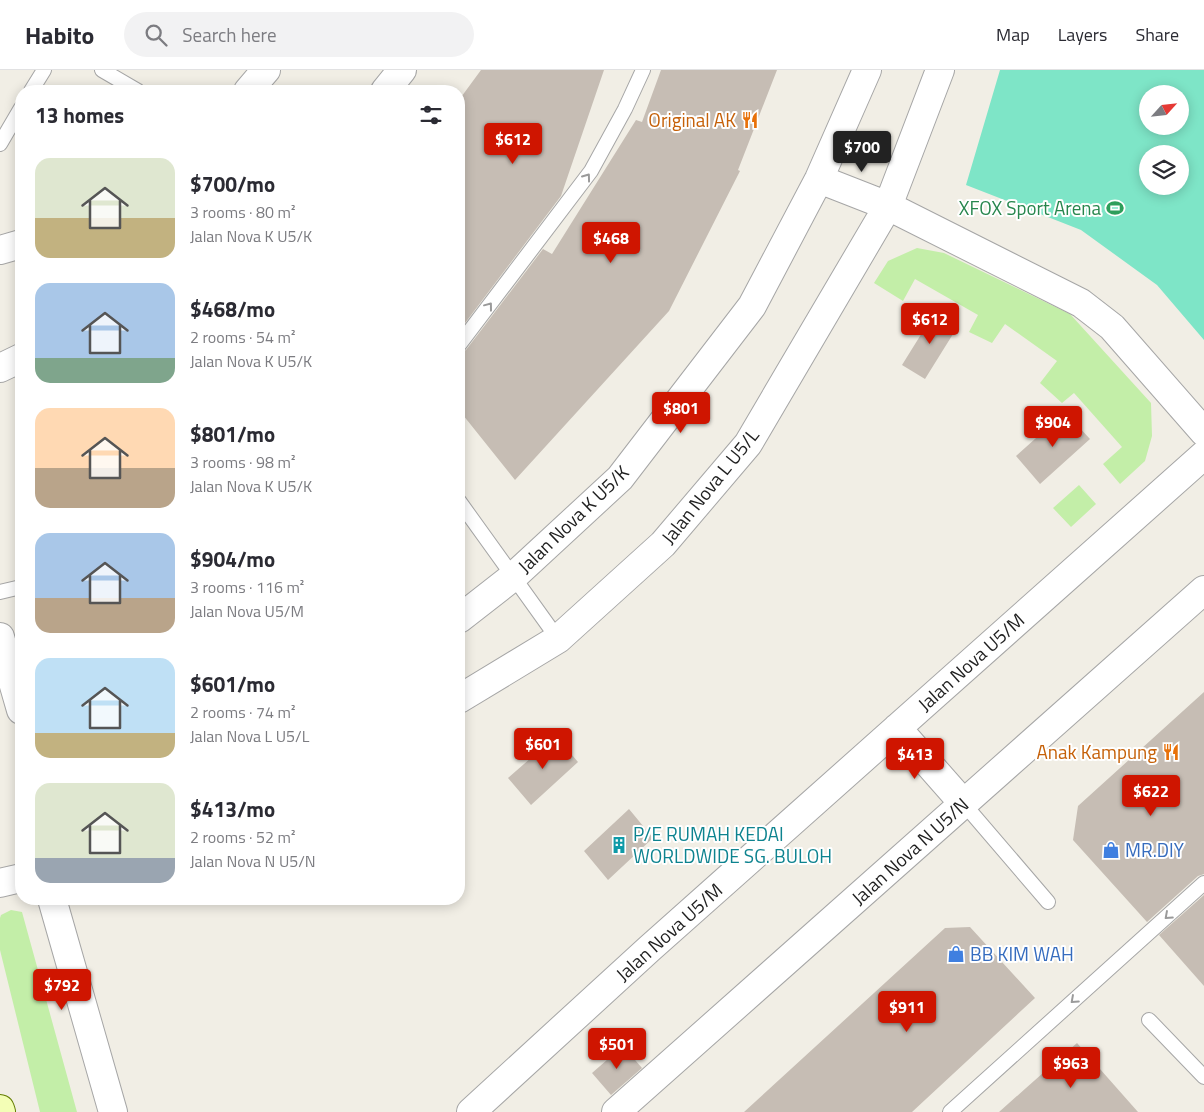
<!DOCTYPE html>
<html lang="en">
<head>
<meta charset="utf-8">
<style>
	:root { --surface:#fff; --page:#f2f2f3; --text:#2b2b33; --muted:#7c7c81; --line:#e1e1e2; --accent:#cf1500 }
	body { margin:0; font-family:"Titillium Web",sans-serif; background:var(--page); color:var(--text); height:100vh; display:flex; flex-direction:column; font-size:19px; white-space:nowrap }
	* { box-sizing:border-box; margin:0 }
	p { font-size:16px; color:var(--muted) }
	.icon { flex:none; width:28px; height:28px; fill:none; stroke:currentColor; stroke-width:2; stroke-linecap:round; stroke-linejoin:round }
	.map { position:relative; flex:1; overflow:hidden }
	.panel { position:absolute; left:15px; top:15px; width:450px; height:820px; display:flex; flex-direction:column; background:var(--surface); border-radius:20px; box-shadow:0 2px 12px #0003 }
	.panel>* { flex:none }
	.needle { width:32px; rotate:63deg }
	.controls { position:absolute; left:1139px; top:15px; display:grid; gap:10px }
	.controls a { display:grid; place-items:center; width:50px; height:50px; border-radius:50%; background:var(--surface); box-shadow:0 2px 12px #0003; font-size:25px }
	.price { position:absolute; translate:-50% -42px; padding:0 11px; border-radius:5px; background:var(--accent); color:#fff; font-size:16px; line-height:32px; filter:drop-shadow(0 1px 2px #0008) }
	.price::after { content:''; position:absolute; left:50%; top:30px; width:15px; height:11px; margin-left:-8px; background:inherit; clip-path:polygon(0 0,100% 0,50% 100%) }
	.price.active { background:#222; color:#fff }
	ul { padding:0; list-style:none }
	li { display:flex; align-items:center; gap:15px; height:125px; padding:0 20px }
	li span { display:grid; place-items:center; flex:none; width:140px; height:100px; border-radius:15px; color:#555 }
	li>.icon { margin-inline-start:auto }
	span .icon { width:60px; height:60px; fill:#fffc; stroke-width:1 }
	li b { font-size:21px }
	h2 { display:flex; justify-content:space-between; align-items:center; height:60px; padding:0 20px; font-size:21px }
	header { display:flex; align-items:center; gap:30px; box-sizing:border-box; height:70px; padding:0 25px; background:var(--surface); border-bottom:1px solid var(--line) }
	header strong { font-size:24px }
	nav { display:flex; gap:28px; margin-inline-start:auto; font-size:18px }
	.search { width:350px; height:45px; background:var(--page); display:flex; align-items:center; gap:12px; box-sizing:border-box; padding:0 18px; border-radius:28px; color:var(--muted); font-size:19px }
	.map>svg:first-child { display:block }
	.grass { fill:#c3eea8 }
	.pitch { fill:#7ee5c7; fill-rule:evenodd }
	.building { fill:#c6bdb4 }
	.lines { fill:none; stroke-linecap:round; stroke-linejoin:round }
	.lane-casing { stroke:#a6a6a6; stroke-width:16 }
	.street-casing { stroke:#a6a6a6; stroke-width:30 }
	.secondary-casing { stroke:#637d00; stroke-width:30 }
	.lane { stroke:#fff; stroke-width:14 }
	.street { stroke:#fff; stroke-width:28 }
	.secondary { stroke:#f3feb6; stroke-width:28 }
	.oneway { stroke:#9a9a9a }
	.labels { text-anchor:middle; stroke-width:4; stroke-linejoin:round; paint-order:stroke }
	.food-label { font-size:19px; fill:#c56008; stroke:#fff; text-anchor:end }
	.leisure-label { font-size:19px; fill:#27864d; stroke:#fff; text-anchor:end }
	.street-label { font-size:19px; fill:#1f1f1f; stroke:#fff }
	.culture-label { font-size:19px; fill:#0d838f; stroke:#fff; text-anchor:start }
	.shop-label { font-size:19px; fill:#366cbe; stroke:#fff; text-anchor:start }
</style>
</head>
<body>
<header>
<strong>Habito</strong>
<div class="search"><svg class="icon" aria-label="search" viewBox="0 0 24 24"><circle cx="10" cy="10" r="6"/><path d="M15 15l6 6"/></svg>Search here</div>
<nav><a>Map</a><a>Layers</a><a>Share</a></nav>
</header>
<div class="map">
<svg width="1204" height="1042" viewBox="0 0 1204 1042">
	<rect width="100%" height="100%" fill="#f1eee5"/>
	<path class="grass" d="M917 178 944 183 1070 244 1151 333 1152 366 1145 391 1120 414 1103 394 1122 377 1074 323 1062 333 1040 313 1057 291 1005 254 992 273 969 262 978 245 915 209 903 231 874 213 888 191Z
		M1079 415 1096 434 1071 457 1053 438Z
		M11 840 22 842 77 1042H40L0 880V848L1 845Z"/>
	<path class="pitch" d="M1000 0H1204V270L1157 215 1081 160 966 115ZM1148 24H1180V56H1148ZM1148 84H1180V116H1148Z"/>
	<path class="building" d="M481 0H604L561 126 459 261V30Z
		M661 0H777L738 100 740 101 669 241 515 410 459 340V284L466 280 543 179 552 184 636 50 642 52Z
		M935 242 958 256 925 309 902 295Z
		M1065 342 1090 369 1040 414 1016 386Z
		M1204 622V804L1198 806 1147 852 1073 770 1078 736Z
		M556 666 578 692 531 735 508 708Z
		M629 739 653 768 608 810 584 781Z
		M1204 825V916L1159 865Z
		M970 857 1035 928 912 1042H744L945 858Z
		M1077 973 1138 1042H999L1026 1018Z
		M623 976 642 998 611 1025 592 1003Z"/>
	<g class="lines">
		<g class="lane-casing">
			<path id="lane" d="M102 0 138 21
				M31 21 44 0
				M0 74 21 38
				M459 275 591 101 625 39 643 0
				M459 431 558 569
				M0 522 21 517
				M964 734 1048 832
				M1149 950 1204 1007
				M950 1042 1204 813"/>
		</g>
		<g class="street-casing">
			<path id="street" d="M248 21 266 0
				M385 21 402 0
				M819 109 888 136 1081 233 1112 257 1204 362
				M0 180 21 174
				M0 298 21 288
				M459 549 514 506 620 408 752 236 819 109 867 0
				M0 567 21 640
				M459 629 558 569 663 474 748 374 888 136 940 0
				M897 658 964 734
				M0 813 21 808
				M52 829 113 1042
				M471 1042 649 879 1204 385
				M616 1042 1204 520"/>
		</g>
		<g class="secondary-casing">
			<path id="secondary" d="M0 1039 1 1042"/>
		</g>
		<use href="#lane" class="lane"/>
		<use href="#street" class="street"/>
		<use href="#secondary" class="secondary"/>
	</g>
	<defs><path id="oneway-chevron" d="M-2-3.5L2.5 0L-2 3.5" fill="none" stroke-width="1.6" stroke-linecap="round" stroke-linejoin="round" transform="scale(1.25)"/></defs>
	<g class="oneway">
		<use href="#oneway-chevron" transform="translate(587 107) rotate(-54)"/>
		<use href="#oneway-chevron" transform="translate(489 236) rotate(-53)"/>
		<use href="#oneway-chevron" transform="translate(1168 846) rotate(138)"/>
		<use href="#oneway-chevron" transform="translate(1074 930) rotate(138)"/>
	</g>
	<defs>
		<g id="restaurant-bare" transform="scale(1.35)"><path d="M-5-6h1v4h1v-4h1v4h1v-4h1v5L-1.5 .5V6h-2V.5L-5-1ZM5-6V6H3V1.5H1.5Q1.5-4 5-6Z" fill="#e8710a" stroke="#fff" stroke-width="2.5" paint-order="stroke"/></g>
		<g id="stadium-bare" transform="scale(1.35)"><path d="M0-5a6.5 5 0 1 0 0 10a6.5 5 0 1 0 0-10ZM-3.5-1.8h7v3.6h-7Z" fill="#2e9e5b" stroke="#fff" stroke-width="2.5" paint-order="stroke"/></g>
		<g id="building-bare" transform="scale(1.35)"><path d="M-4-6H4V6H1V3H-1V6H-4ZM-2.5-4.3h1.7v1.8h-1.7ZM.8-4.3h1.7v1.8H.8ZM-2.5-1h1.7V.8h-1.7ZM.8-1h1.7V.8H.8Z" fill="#0f9aa8" stroke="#fff" stroke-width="2.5" paint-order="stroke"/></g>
		<g id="shop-bare" transform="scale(1.35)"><path d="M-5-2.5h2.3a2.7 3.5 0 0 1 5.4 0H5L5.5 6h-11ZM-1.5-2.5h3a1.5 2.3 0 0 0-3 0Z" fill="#3f7fe0" stroke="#fff" stroke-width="2.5" paint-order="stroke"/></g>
	</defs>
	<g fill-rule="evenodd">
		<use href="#restaurant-bare" x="750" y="50"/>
		<use href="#stadium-bare" x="1115" y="138"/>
		<use href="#restaurant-bare" x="1171" y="682"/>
		<use href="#building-bare" x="619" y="775"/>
		<use href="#shop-bare" x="1111" y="780"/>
		<use href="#shop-bare" x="956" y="884"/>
	</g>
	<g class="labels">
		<g class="food-label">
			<text x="736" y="57">Original AK</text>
			<text x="1157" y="689">Anak Kampung</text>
		</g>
		<g class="leisure-label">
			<text x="1101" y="145">XFOX Sport Arena</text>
		</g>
		<g class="street-label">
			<text transform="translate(710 416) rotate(-51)" y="7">Jalan Nova L U5/L</text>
			<text transform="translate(573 449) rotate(-44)" y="7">Jalan Nova K U5/K</text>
			<text transform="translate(971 592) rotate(-42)" y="7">Jalan Nova U5/M</text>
			<text transform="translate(910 781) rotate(-42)" y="7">Jalan Nova N U5/N</text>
			<text transform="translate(669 862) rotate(-42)" y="7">Jalan Nova U5/M</text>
		</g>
		<g class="culture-label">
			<text x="633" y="771">P/E RUMAH KEDAI<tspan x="633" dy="22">WORLDWIDE SG. BULOH</tspan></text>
		</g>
		<g class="shop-label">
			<text x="1125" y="787">MR.DIY</text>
			<text x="970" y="891">BB KIM WAH</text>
		</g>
	</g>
</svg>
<div class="controls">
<a><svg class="needle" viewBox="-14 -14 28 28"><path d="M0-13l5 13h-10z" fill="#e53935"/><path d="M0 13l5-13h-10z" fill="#7c7c81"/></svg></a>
<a><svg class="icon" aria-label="layers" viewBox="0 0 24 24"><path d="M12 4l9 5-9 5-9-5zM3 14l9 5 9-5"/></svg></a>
</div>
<b class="price" style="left:513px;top:95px">$612</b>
<b class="price active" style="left:862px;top:103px">$700</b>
<b class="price" style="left:611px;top:194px">$468</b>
<b class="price" style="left:930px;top:275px">$612</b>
<b class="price" style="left:681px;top:364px">$801</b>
<b class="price" style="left:1053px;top:378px">$904</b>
<b class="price" style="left:543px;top:700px">$601</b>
<b class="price" style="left:915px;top:710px">$413</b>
<b class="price" style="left:1151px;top:747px">$622</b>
<b class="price" style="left:62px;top:941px">$792</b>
<b class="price" style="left:907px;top:963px">$911</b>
<b class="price" style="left:617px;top:1000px">$501</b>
<b class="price" style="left:1071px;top:1019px">$963</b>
<section class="panel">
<h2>13 homes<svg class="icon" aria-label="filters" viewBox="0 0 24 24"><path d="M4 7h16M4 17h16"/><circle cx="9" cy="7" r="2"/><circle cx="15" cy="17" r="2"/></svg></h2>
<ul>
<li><span style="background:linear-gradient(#dfe7d0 60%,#c2b280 0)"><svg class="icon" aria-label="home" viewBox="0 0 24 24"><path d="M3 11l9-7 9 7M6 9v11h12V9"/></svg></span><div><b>$700/mo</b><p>3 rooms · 80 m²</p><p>Jalan Nova K U5/K</p></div></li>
<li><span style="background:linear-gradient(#a9c7e8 75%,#7fa58c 0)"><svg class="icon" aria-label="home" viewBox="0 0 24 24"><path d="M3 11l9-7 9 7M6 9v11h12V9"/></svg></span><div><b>$468/mo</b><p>2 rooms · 54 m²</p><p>Jalan Nova K U5/K</p></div></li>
<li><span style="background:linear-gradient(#ffd9b3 60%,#b9a48a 0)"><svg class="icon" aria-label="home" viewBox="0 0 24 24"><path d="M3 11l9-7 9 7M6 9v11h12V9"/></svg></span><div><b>$801/mo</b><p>3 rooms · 98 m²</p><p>Jalan Nova K U5/K</p></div></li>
<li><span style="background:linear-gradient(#a9c7e8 65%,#b9a48a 0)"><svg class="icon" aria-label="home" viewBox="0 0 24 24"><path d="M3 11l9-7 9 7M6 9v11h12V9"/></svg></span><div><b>$904/mo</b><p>3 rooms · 116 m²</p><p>Jalan Nova U5/M</p></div></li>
<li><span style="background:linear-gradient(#bfe0f5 75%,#c2b280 0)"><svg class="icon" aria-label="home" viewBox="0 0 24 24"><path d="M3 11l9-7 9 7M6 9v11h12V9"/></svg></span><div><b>$601/mo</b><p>2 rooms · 74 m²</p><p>Jalan Nova L U5/L</p></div></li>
<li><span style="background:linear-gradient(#dfe7d0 75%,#9aa5b1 0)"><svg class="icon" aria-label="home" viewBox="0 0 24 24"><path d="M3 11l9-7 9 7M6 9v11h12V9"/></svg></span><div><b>$413/mo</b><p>2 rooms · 52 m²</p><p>Jalan Nova N U5/N</p></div></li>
</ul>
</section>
</div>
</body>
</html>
